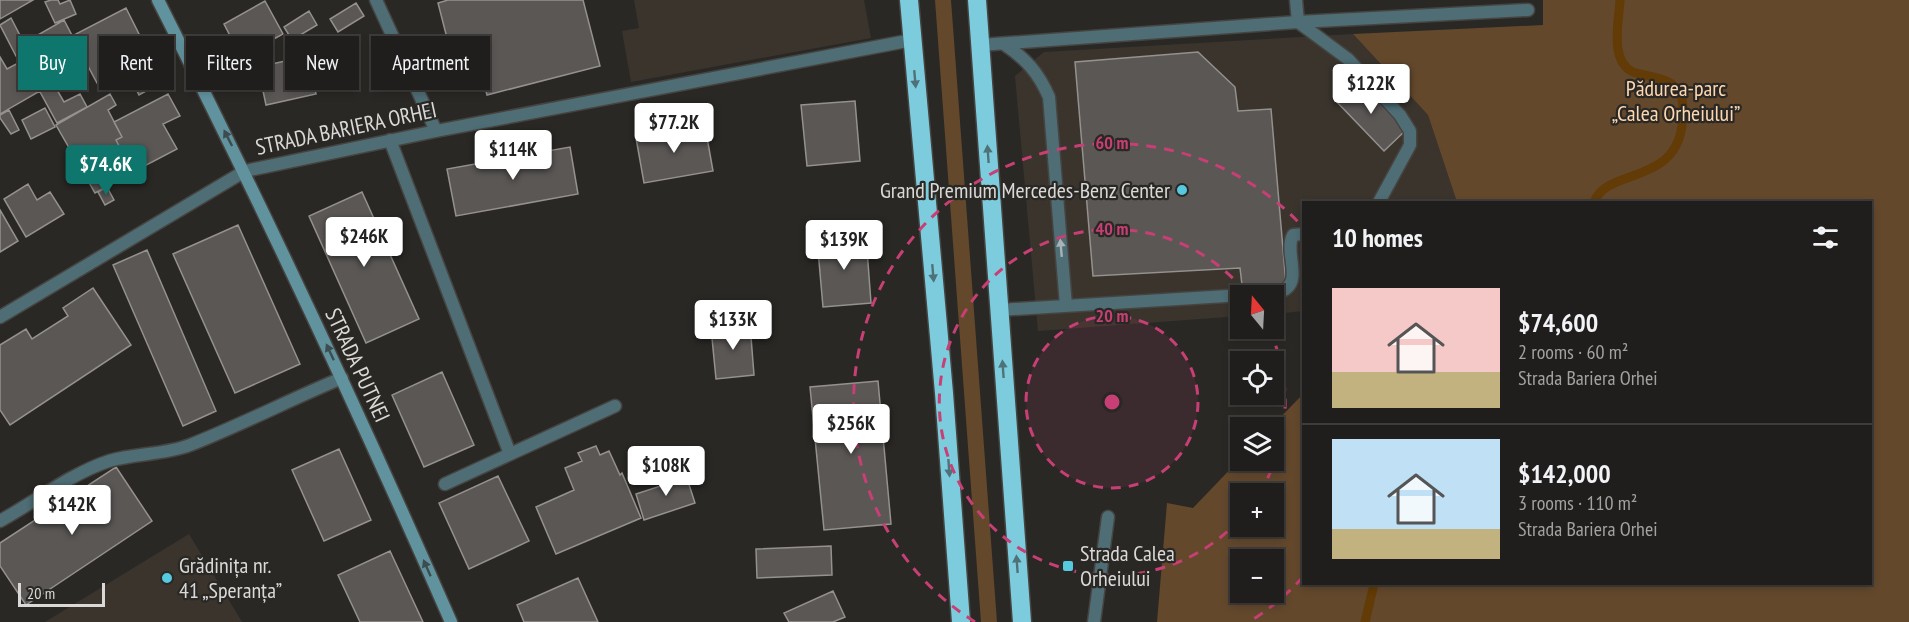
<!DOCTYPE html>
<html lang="en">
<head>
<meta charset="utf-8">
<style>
	:root { --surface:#201e1c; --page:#282725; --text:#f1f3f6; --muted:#a2a2a3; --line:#3d3c3b; --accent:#0f766e }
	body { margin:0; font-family:"PT Sans Narrow",sans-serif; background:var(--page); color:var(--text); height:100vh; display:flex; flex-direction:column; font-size:22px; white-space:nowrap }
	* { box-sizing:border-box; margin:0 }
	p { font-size:20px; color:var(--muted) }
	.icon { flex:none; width:33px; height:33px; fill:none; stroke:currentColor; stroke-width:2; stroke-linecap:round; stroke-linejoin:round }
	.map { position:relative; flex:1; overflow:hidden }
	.sheet { position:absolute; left:1302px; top:201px; width:570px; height:384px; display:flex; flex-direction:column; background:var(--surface); border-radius:0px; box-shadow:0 3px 9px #0003,0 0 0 2px var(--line) }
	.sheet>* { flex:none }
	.hud { position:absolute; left:18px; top:36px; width:570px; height:54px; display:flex; gap:12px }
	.needle { width:39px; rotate:342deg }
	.fabs { position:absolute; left:1230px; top:285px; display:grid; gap:12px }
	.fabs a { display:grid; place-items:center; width:54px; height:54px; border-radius:0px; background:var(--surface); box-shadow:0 3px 9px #0003,0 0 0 2px var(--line); font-size:30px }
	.scale { position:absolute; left:18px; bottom:15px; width:87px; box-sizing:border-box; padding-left:6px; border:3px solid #dad9d7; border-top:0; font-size:16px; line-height:21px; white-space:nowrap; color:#dad9d7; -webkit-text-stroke:4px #2a2825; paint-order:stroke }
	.price { position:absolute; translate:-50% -51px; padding:0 14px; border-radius:6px; background:#fff; color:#222; font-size:20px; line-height:39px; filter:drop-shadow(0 2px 3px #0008) }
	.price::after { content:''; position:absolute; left:50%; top:36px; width:18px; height:14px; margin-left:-9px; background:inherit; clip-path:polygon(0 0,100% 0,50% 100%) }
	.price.on { background:var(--accent); color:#fff }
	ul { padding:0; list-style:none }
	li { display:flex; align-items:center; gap:18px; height:150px; padding:0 30px }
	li+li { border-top:2px solid var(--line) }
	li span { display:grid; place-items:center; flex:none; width:168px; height:120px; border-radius:0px; color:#555 }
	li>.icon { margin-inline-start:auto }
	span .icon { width:72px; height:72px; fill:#fffc; stroke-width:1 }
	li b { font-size:26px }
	h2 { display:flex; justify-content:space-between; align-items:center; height:72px; padding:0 30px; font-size:26px }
	.pill { padding:0 21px; border-radius:0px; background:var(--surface); box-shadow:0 3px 9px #0003,0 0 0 2px var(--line); font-size:21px; line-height:54px }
	.pill.on { background:var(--accent); color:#fff }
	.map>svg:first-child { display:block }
	.built { fill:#3a342d }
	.green { fill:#63482c; fill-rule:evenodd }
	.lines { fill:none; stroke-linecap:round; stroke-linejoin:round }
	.stream { stroke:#623b06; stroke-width:9 }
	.building { fill:#5a5755; stroke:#94918e; stroke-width:1.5 }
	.lane-casing { stroke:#464441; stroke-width:15 }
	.street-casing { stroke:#464441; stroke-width:15 }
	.secondary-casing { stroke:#464441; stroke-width:15 }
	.highway-casing { stroke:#464441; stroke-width:21 }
	.lane { stroke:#4e6d74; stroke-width:12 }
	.street { stroke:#4e6d74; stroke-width:12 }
	.secondary { stroke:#61939e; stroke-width:12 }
	.highway { stroke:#7cccde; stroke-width:18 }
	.oneway { fill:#4f7278 }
	.oneway2 { fill:#3d4d4f }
	.oneway3 { fill:#a9b3b4 }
	.ring { fill:none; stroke:#c73f74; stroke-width:3; stroke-dasharray:10 8 }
	.poi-dot { fill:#56c9e1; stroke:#2a2825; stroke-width:2 }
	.labels { text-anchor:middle; stroke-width:4.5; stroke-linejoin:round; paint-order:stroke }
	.park-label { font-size:22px; fill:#fed7b0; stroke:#2a2825 }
	.street-label { font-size:22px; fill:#dad9d7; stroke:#2a2825 }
	.poi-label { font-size:22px; fill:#dad9d7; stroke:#2a2825; text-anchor:start }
	.centre { fill:#c73f74; stroke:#2a2825; stroke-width:3 }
	.ring-label { font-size:18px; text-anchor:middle; font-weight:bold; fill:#c73f74; stroke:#2a2825; stroke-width:4.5; stroke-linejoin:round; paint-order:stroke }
</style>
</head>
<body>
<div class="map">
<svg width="1909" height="622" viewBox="0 0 1909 622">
	<rect width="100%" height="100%" fill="#2a2825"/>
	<path class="built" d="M634 0H864L871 38 631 82 622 31 639 28Z
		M1353 34 1428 115 1457 202H1304L1303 311 1274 314V296H1240V316L1038 331 1015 76 1044 52Z
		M189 534 242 622H45Z"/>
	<path class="green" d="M935 0H951L997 622H981Z
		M1543 0H1909V622H1157L1167 503 1193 508 1240 459 1274 460V428L1271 427 1303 394 1304 584H1870V202H1457L1428 115 1353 34 1543 25ZM1240 494H1274V526H1240ZM1240 560H1274V592H1240Z"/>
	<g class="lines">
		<path class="stream" d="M1594 202C1607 168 1674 185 1682 126 1683 117 1684 109 1682 99 1680 89 1670 81 1660 79 1652 76 1642 75 1633 72 1609 61 1619 21 1620 0
			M1365 622 1374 584"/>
	</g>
	<path class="building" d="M0 0H33L0 19Z
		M51 0H58L60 4 70 0 76 14 55 23 45 2Z
		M448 0H583L600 66 487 95 481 71 457 77 438 3Z
		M265 1 283 34 241 57 224 24Z
		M356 3 364 16 338 32 330 19Z
		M126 8 139 34 124 42 135 64 97 83 72 36Z
		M309 11 317 25 292 40 284 27Z
		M11 18 24 43 64 20 77 45 48 61 56 75 37 86 18 55 16 56 0 25Z
		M1198 52 1235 87 1238 111 1271 109 1286 284 1242 285 1240 268 1093 276 1075 62Z
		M308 56 316 94 266 105 258 67Z
		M0 57 7 69 22 61 40 91 0 114Z
		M156 68 164 81 139 95 132 81Z
		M1357 80 1406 130 1384 151 1335 100Z
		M53 83 64 102 80 94 87 107 57 123 39 90Z
		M110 94 116 105 108 110 122 137 116 140 133 172 95 193 56 125Z
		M168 94 180 116 163 124 177 149 133 172 116 140 122 137 114 122Z
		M855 101 860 161 807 166 801 105Z
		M45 108 55 127 31 139 22 120Z
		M9 110 19 130 11 134 0 118V115Z
		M705 126 713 171 644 183 636 138Z
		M570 147 578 194 456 216 447 169Z
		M28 184 37 200 50 192 64 214 26 237 4 199Z
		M107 187 114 200 105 205 98 192Z
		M362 192 419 319 366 343 309 216Z
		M0 210 18 241 0 252Z
		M238 225 300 364 235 393 173 254Z
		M866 236 871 303 823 307 817 239Z
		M147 250 216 411 183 426 113 265Z
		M93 288 131 345 10 425 0 410V345L26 329 32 339 68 316 63 308Z
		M750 324 754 375 716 379 711 328Z
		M442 372 474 445 424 467 392 395Z
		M878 381 891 524 824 530 810 387Z
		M596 446 600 455 609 451 620 475 622 473 641 518 556 554 536 507 574 490 565 468 582 461 578 453Z
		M339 449 371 520 324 541 292 470Z
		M116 467 152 521 26 605 0 566V543Z
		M684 469 695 503 644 520 636 494 673 482 670 473Z
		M498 476 529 541 469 569 439 503Z
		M831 546 832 575 757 578 756 549Z
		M390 551 423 622H360L338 575Z
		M578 578 598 622H524L517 605Z
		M833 591 845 617 833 622H789L784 613Z"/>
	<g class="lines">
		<g class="lane-casing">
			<path id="lane" d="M1298 22 1348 59 1400 115 1410 131V145L1379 202
				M1004 44C1026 59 1038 72 1049 97L1066 306
				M999 310 1277 293C1307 285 1283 254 1293 235L1304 234
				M0 521C36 501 70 474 109 461 136 453 164 455 190 445 241 425 291 399 342 378
				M1094 622 1108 517"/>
		</g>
		<g class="street-casing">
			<path id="street" d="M376 0 436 131
				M1296 0 1298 22
				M980 45 1298 22 1528 10
				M390 140 510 454
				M0 317 245 171 436 131 912 40
				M445 484 615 406"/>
		</g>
		<g class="secondary-casing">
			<path id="secondary" d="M158 0C262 205 359 412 451 622"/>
		</g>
		<g class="highway-casing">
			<path id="highway" d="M909 0 944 393 961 622
				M977 0 1022 622"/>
		</g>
		<use href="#lane" class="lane"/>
		<use href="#street" class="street"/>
		<use href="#secondary" class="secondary"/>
		<use href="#highway" class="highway"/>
	</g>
	<defs><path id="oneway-solid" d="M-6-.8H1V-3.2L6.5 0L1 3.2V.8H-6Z" transform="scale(1.5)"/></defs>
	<g class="oneway">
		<use href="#oneway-solid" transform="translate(915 79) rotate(85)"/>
		<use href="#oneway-solid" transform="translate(988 154) rotate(-94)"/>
		<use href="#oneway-solid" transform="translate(933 273) rotate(85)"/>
		<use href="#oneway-solid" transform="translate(1003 369) rotate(-94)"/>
		<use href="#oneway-solid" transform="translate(949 468) rotate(86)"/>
		<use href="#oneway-solid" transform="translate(1017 564) rotate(-94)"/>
	</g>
	<g class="oneway2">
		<use href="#oneway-solid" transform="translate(228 138) rotate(-117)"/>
		<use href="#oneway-solid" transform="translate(330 352) rotate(-115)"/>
		<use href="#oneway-solid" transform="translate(427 568) rotate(-114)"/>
	</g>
	<use class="oneway3" href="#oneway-solid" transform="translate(1061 248) rotate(-95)"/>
	<circle cx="1112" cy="402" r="86" fill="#c73f74" fill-opacity=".12"/>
	<g class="ring">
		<circle cx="1112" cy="402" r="86"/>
		<path d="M1240 519A173 173 0 1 1 1248 295M1269 329A173 173 0 0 1 1260 492"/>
		<path d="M1303 577A259 259 0 0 1 1249 622M975 622A259 259 0 1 1 1303 227"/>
	</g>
	<g class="poi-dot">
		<circle cx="1182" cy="190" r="6"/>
		<rect x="1062" y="560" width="12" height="12" rx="3"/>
		<circle cx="167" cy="578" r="6"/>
	</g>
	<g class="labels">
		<g class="park-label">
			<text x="1676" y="96">Pădurea-parc<tspan x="1676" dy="25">„Calea Orheiului”</tspan></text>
		</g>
		<g class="street-label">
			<text transform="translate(346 128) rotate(-12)" y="8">STRADA BARIERA ORHEI</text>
			<text transform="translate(358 365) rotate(65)" y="8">STRADA PUTNEI</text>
		</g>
		<g class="poi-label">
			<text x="1170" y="198" text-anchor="end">Grand Premium Mercedes-Benz Center</text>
			<text x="1080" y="561">Strada Calea<tspan x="1080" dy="25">Orheiului</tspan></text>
			<text x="179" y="573">Grădinița nr.<tspan x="179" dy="25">41 „Speranța”</tspan></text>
		</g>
	</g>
	<circle cx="1112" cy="402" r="9" class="centre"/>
	<g class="ring-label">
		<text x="1112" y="149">60 m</text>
		<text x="1112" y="235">40 m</text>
		<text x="1112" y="322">20 m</text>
	</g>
</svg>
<div class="fabs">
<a><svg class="needle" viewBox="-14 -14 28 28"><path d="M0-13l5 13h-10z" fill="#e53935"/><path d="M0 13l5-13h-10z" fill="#a2a2a3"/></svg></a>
<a><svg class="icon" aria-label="locate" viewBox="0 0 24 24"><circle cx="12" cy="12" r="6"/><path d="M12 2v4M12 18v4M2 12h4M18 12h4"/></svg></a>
<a><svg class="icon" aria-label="layers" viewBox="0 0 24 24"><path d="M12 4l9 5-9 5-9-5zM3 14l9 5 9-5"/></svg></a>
<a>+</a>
<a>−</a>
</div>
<div class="scale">20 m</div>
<b class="price" style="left:1371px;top:115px">$122K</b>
<b class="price" style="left:674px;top:154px">$77.2K</b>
<b class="price" style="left:513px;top:181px">$114K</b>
<b class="price on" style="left:106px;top:196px">$74.6K</b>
<b class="price" style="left:364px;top:268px">$246K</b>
<b class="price" style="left:844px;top:271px">$139K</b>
<b class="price" style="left:733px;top:351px">$133K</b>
<b class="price" style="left:851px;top:455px">$256K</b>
<b class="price" style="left:666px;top:497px">$108K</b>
<b class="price" style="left:72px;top:536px">$142K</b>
<div class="hud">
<a class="pill on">Buy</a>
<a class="pill">Rent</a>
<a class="pill">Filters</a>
<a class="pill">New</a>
<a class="pill">Apartment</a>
</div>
<section class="sheet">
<h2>10 homes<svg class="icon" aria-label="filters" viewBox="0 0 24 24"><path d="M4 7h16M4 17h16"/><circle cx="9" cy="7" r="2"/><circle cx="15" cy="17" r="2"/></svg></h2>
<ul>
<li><span style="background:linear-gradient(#f6c9c9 70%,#c2b280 0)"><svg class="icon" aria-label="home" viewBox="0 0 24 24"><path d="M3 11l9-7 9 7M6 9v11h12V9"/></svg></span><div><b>$74,600</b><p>2 rooms · 60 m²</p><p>Strada Bariera Orhei</p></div></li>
<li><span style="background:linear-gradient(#bfe0f5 75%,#c2b280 0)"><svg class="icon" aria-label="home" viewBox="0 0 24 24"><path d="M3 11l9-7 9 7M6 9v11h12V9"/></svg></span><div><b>$142,000</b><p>3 rooms · 110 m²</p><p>Strada Bariera Orhei</p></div></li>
</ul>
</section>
</div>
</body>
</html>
